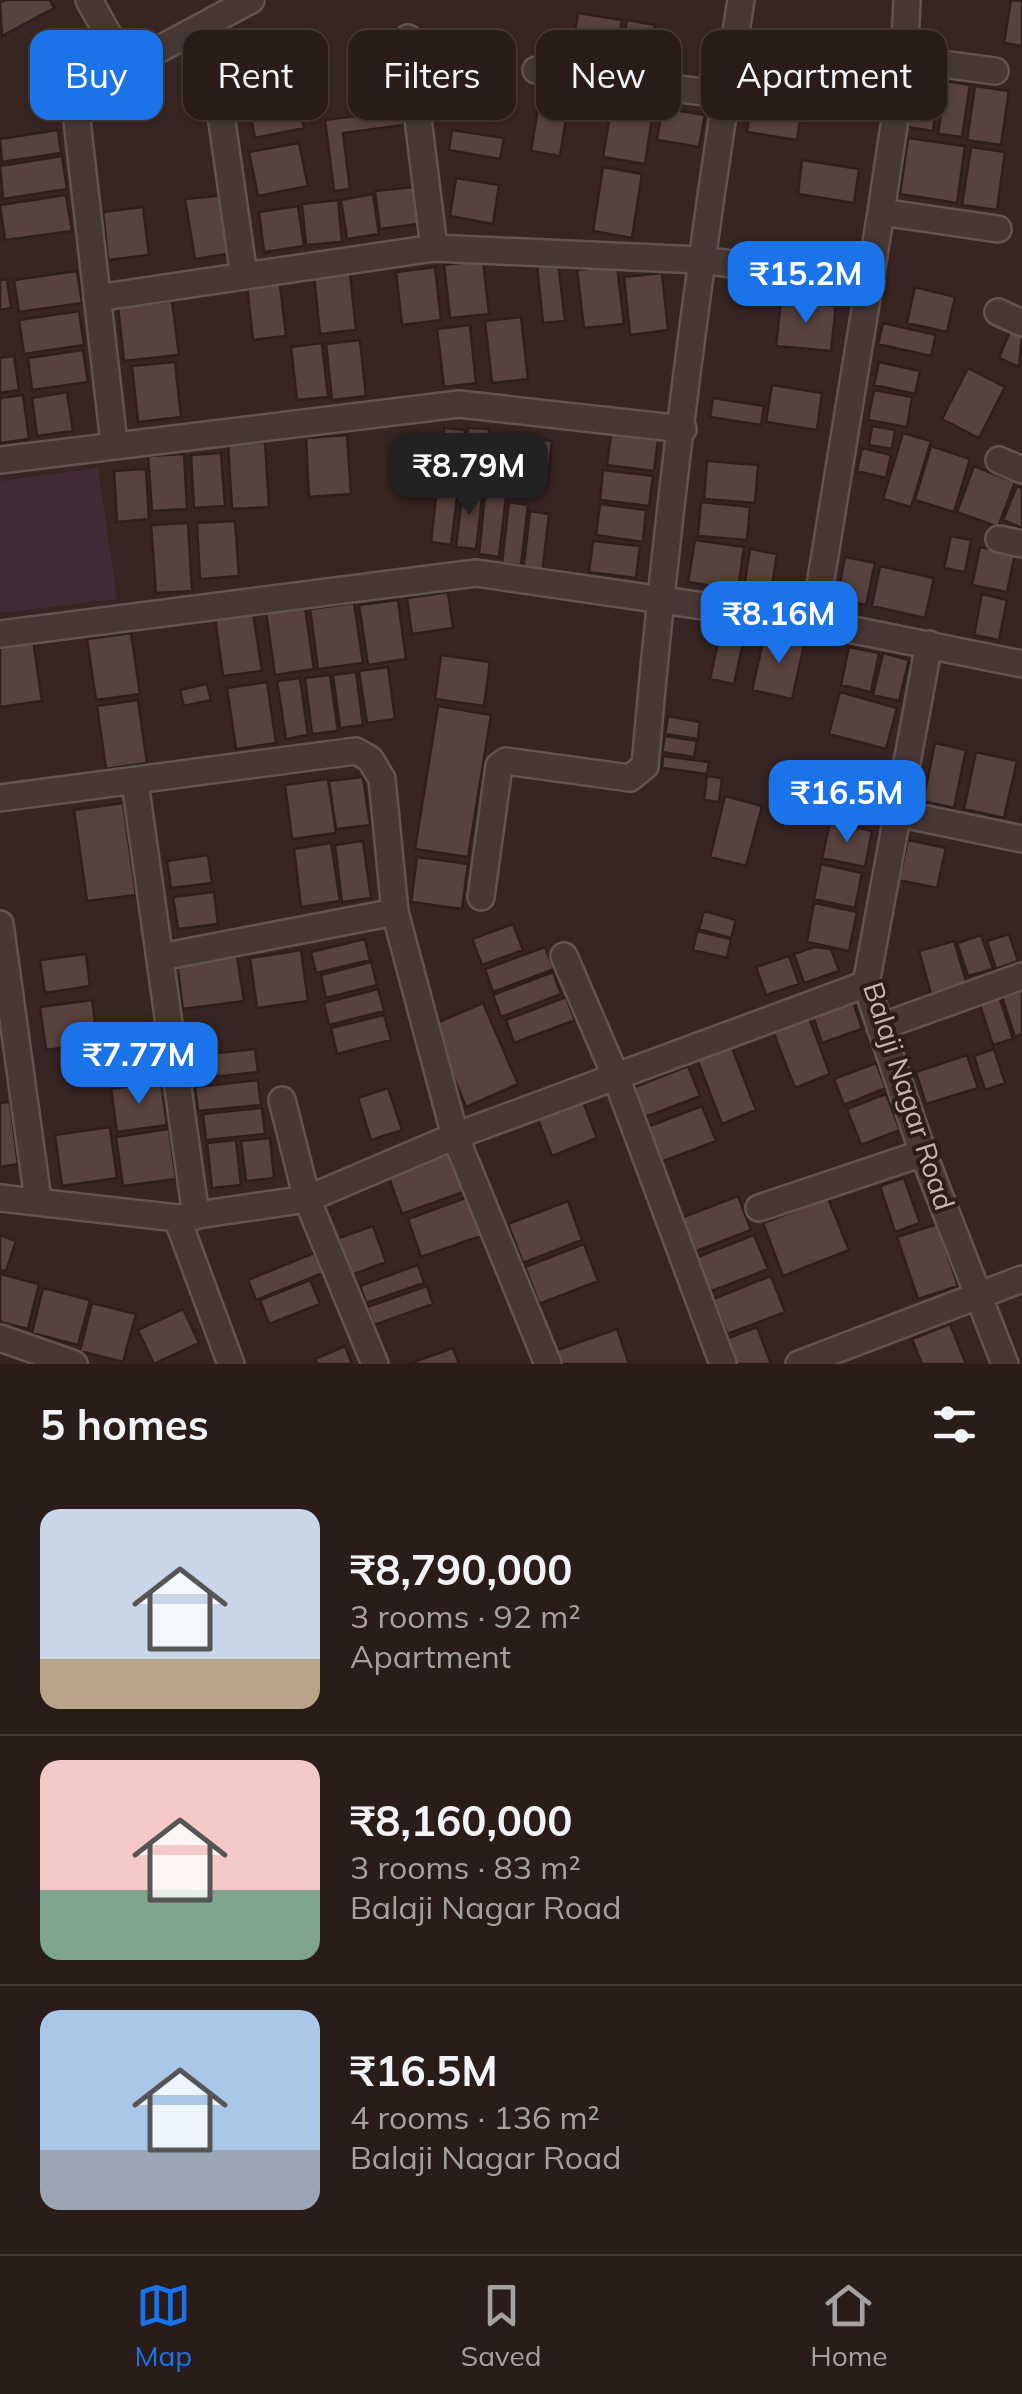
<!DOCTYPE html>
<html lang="en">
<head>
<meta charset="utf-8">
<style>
	:root { --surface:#291c19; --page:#352926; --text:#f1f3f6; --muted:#a5a1a2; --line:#453a38; --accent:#1a73e8 }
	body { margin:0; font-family:Mulish,sans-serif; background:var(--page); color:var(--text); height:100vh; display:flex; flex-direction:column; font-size:38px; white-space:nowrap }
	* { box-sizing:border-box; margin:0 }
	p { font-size:32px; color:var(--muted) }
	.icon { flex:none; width:55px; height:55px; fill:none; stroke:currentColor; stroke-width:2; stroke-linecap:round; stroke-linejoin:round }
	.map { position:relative; height:1364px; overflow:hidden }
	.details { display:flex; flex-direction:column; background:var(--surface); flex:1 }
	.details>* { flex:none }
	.hud { position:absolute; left:30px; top:30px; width:962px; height:90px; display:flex; gap:20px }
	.price { position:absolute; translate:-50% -85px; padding:0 22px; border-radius:20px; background:var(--accent); color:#fff; font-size:32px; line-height:65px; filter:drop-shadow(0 2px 5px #0008) }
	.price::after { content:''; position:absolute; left:50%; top:60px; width:30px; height:22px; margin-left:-15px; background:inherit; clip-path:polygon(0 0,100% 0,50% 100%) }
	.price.selected { background:#222; color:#fff }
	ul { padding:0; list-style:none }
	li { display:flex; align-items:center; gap:30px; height:250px; padding:0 40px }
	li+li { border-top:2px solid var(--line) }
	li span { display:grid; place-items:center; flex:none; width:280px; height:200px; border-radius:20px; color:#555 }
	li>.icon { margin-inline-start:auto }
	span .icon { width:120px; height:120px; fill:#fffc; stroke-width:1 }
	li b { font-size:42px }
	h2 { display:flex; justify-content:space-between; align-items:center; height:120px; padding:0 40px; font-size:42px }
	.pill { padding:0 35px; border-radius:20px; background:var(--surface); box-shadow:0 2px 8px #0004,0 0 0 2px var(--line); font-size:35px; line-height:90px }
	.pill.selected { background:var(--accent); color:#fff }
	.dock { display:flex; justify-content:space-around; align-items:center; height:140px; border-top:2px solid var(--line); background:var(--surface); font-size:28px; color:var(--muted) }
	.dock a { display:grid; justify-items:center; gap:5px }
	.dock .selected { color:var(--accent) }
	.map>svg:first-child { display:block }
	.green { fill:#422b36 }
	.building { fill:#57423d; stroke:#2e1f1c; stroke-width:2.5 }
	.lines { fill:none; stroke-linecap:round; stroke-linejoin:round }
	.street-casing { stroke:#62534f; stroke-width:30 }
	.street { stroke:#483835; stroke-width:25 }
	.labels { text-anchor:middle; stroke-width:8; stroke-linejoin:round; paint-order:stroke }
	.street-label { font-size:28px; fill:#c4b3af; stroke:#2c1d1a }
</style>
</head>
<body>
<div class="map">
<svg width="1022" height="1364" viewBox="0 0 1022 1364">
	<rect width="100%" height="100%" fill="#372521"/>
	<path class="green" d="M98 468 117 599 0 613V481Z"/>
	<path class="building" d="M6 0H50L54 8 2 36 0 3Z
		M1011 0 1022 1V46L1004 43Z
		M578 13 622 20 615 59 572 51Z
		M627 20 655 25 648 65 620 60Z
		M818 35 873 44 867 81 812 72Z
		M310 47 317 77 286 85 279 53Z
		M272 55 279 80 243 88 237 62Z
		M758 70 809 77 803 118 752 110Z
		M915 80 940 83 933 131 908 127Z
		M946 81 970 85 962 137 938 134Z
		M975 86 1009 91 1001 145 967 140Z
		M295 88 304 128 255 138 247 98Z
		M541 90 570 94 560 156 531 151Z
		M613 97 654 104 645 164 603 157Z
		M662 108 705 115 699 147 657 140Z
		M402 110 404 125 343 133 350 189 334 191 325 120Z
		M750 112 800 120 797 140 747 132Z
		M58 130 61 153 2 162 0 139Z
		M452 130 504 138 500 159 449 150Z
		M908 138 965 146 957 203 900 194Z
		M299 143 308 186 258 196 249 152Z
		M971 147 1005 152 997 210 962 205Z
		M62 156 67 189 3 199 0 166Z
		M802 160 859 169 854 203 798 194Z
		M603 167 642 174 632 238 593 231Z
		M456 178 499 185 493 224 450 216Z
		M413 187 418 224 380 229 375 191Z
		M373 194 379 234 347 239 341 200Z
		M66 195 72 231 5 240 0 205Z
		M226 195 234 253 195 259 185 199Z
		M338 200 342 242 306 245 302 204Z
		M298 206 304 246 264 252 259 212Z
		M143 207 149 255 108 260 103 212Z
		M483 260 489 314 450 318 444 265Z
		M558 262 565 321 543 323 537 265Z
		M617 266 624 324 584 328 577 270Z
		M435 267 441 320 402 325 396 272Z
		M77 271 82 303 19 312 14 280Z
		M350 272 356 330 320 334 314 276Z
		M662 273 668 330 630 335 624 277Z
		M7 279 11 308 0 310V280Z
		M280 284 286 336 253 340 247 287Z
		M915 287 955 297 947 332 907 323Z
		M781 300 836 306 831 351 776 346Z
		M172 301 179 355 124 361 118 307Z
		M79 311 84 345 24 354 19 320Z
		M521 317 528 379 492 383 485 321Z
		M883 323 936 335 931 356 878 344Z
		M470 325 476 383 444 387 437 329Z
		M1011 329 1022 334 1019 367 999 358Z
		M360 340 366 396 332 400 326 344Z
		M322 343 328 397 297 400 291 347Z
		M83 350 88 382 32 390 28 358Z
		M14 356 19 390 0 393V358Z
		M175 362 181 417 138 422 132 366Z
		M879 362 920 371 915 394 874 385Z
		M968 368 1005 387 979 438 942 419Z
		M772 385 822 393 817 430 766 422Z
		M874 390 912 397 907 427 868 420Z
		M67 392 73 431 37 436 32 398Z
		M23 395 29 439 0 443V398Z
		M713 398 764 406 761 425 710 417Z
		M872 426 895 430 892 449 869 445Z
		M444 428 465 430 459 484 438 482Z
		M468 428 489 429 484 489 462 487Z
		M903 433 931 441 911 507 883 499Z
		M611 434 658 440 654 471 607 465Z
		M347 435 351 494 309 497 306 438Z
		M499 435 552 441 547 486 494 480Z
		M265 442 269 507 232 509 228 444Z
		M931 446 970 459 954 512 915 500Z
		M862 448 891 455 886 478 857 471Z
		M221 453 225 506 194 508 191 455Z
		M184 454 187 509 152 511 148 456Z
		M707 461 758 465 755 503 704 499Z
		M974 466 1015 482 998 527 957 512Z
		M146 469 149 519 117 522 114 471Z
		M603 470 653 476 649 506 600 500Z
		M1017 486 1022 488V528L1003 520Z
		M437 487 458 490 451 545 431 542Z
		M463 488 483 490 476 549 456 547Z
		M485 495 506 497 499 557 479 554Z
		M509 502 528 505 521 565 502 563Z
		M701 502 750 507 747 540 698 536Z
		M600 504 646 510 643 542 596 535Z
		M530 511 549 514 542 575 523 573Z
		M235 521 239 576 200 579 197 523Z
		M188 523 192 591 156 593 151 525Z
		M951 536 971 540 965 572 944 568Z
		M695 540 744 547 738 590 688 582Z
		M593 541 640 546 636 578 589 572Z
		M980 547 1015 554 1007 592 972 585Z
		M750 549 777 554 770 598 743 594Z
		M845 557 875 563 866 605 837 599Z
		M880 566 934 578 925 618 872 606Z
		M448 592 453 628 412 634 407 598Z
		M982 594 1007 600 999 640 974 635Z
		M398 600 406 659 368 665 359 605Z
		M354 603 363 663 318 669 310 609Z
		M305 607 314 669 275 675 266 612Z
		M253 613 262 671 223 676 215 618Z
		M721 629 745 634 734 684 710 679Z
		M131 633 140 694 96 700 87 639Z
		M765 633 805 641 792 699 752 690Z
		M33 639 42 701 0 707V644Z
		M849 647 879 653 871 692 841 685Z
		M883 653 909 660 899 701 873 695Z
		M441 655 490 662 484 706 435 699Z
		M388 667 395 719 367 723 359 671Z
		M356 672 363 725 340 728 333 675Z
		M330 675 338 731 312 734 305 678Z
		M300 678 308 735 286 739 277 681Z
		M267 682 276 743 236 749 227 688Z
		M207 684 211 700 184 706 180 690Z
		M840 692 897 708 886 749 829 734Z
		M138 700 147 763 106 769 97 706Z
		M438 706 491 715 468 857 415 849Z
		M668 716 700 722 698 739 665 734Z
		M665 736 697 741 694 757 662 752Z
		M935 743 966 750 954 808 923 801Z
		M976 752 1017 761 1004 818 964 809Z
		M663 756 709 762 707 774 662 768Z
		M707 776 722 778 719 802 704 800Z
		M363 777 370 825 336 829 329 781Z
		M328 779 336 833 292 839 285 785Z
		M725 796 762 806 746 866 710 857Z
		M123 803 136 895 87 901 74 810Z
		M830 822 872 831 865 867 822 858Z
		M908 840 946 848 937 888 899 880Z
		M363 841 371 898 342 902 335 845Z
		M331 843 340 901 301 907 294 849Z
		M208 855 212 883 171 888 167 861Z
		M417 857 468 864 462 909 411 902Z
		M821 864 862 873 855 908 814 899Z
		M214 892 218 924 178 929 173 897Z
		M814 903 857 912 849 951 807 942Z
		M704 911 736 920 731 938 699 929Z
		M513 924 523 950 482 965 472 939Z
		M697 931 731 939 727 958 693 950Z
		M1009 934 1018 961 996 969 987 941Z
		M981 935 993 969 968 976 957 943Z
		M365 939 370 960 316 973 311 952Z
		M954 941 967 984 931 994 919 951Z
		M545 947 554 969 493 992 485 969Z
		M814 947 831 949 839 971 804 983 794 954Z
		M301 950 308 1001 257 1008 250 958Z
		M86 954 90 986 45 993 40 960Z
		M237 956 244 1001 183 1009 177 964Z
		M789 956 799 984 766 995 756 967Z
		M371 962 377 985 326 998 321 975Z
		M553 972 561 994 501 1017 493 995Z
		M378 989 384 1011 329 1025 324 1003Z
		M1022 991V1034L1015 1037 1002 997Z
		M851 996 862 1029 822 1043 811 1010Z
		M999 996 1013 1039 993 1045 979 1002Z
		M566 997 575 1020 514 1043 506 1020Z
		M92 1000 98 1043 46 1050 40 1007Z
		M483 1003 518 1084 466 1107 432 1025Z
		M384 1015 391 1040 337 1054 331 1028Z
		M808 1015 830 1074 795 1088 772 1029Z
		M731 1045 756 1110 722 1124 697 1059Z
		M255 1049 258 1072 193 1079 191 1056Z
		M994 1049 1005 1083 985 1090 974 1056Z
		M967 1055 978 1088 926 1104 916 1072Z
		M876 1063 886 1088 844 1105 834 1079Z
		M688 1066 700 1096 643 1118 632 1088Z
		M258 1080 261 1105 198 1111 195 1087Z
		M161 1082 167 1125 117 1132 111 1089Z
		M388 1088 402 1130 371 1140 358 1098Z
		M886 1094 900 1130 861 1145 847 1109Z
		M582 1099 597 1138 552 1156 537 1117Z
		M10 1102 18 1164 0 1167V1103Z
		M702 1106 716 1141 661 1162 647 1127Z
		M262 1108 265 1134 206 1140 203 1114Z
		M110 1127 117 1178 62 1186 55 1135Z
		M169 1129 176 1179 123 1186 116 1137Z
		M270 1138 274 1178 246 1181 241 1141Z
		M236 1140 241 1185 212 1188 207 1143Z
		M453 1152 466 1191 402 1214 388 1175Z
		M904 1178 920 1223 895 1232 880 1186Z
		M738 1196 751 1230 694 1252 681 1218Z
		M468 1197 481 1236 421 1257 408 1219Z
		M828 1198 849 1250 783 1276 763 1223Z
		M568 1201 582 1240 523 1263 508 1224Z
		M937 1224 958 1286 918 1299 897 1237Z
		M373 1226 386 1262 349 1276 336 1239Z
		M0 1235 16 1241 6 1271 0 1270Z
		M754 1235 768 1269 709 1292 695 1258Z
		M584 1244 598 1281 539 1304 525 1267Z
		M314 1253 323 1273 256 1300 248 1280Z
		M418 1265 424 1283 366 1303 360 1286Z
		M0 1274 39 1284 28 1329 0 1322Z
		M771 1276 785 1312 727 1334 713 1299Z
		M310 1280 320 1304 269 1324 260 1300Z
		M427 1286 433 1304 374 1325 367 1307Z
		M43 1288 90 1300 78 1345 32 1333Z
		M92 1303 136 1314 123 1362 80 1351Z
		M183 1309 199 1343 154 1364 138 1330Z
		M950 1324 966 1364H922L912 1339Z
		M757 1327 771 1364H736L726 1339Z
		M617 1329 629 1364H562L557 1350Z
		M345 1346 352 1364H317L315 1359Z
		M453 1348 459 1364H408Z"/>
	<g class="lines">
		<g class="street-casing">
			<path id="street" d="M89 0 126 67
				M208 24 244 276
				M408 38 434 248
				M904 59 995 71
				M536 70 726 95
				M881 212 998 229
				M97 298 434 248 700 260 871 281
				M998 312 1022 323
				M114 443 77 121 87 95 126 67 251 0
				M0 460 459 404 683 429
				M999 460 1022 470
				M999 539 1022 544
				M814 622 881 212 904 59 907 0
				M0 634 476 573 814 622 1022 664
				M929 644 866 984 923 1153 1005 1364
				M135 782 196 1216
				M806 794 1022 839
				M0 798 356 751 370 759 382 779 395 912
				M481 897 499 766 506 761 630 778 645 766C667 510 700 254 741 0
				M0 924 38 1200
				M564 956 616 1077 723 1364
				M161 957 395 912 455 1136 548 1364
				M880 1027 1022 976
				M282 1100 307 1199 375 1364
				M0 1198 177 1218 307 1199 455 1136 866 984
				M759 1208 923 1153
				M177 1218 231 1364
				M0 1338 74 1364
				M799 1364 1022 1279"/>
		</g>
		<use href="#street" class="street"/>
	</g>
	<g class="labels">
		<g class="street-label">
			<text transform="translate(909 1096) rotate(72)" y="10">Balaji Nagar Road</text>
		</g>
	</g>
</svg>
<b class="price" style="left:806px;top:326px">₹15.2M</b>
<b class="price selected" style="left:469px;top:518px">₹8.79M</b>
<b class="price" style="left:779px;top:666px">₹8.16M</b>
<b class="price" style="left:847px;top:845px">₹16.5M</b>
<b class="price" style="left:139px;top:1107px">₹7.77M</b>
<div class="hud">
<a class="pill selected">Buy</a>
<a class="pill">Rent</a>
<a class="pill">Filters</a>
<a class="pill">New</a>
<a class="pill">Apartment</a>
</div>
</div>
<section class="details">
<h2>5 homes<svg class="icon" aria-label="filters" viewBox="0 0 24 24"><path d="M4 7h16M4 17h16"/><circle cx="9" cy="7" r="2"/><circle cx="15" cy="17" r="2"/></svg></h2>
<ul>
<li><span style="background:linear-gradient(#c9d6e8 75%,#b9a48a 0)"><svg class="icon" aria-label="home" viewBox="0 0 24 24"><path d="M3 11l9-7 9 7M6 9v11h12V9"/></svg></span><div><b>₹8,790,000</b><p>3 rooms · 92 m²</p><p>Apartment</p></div></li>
<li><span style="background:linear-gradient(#f6c9c9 65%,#7fa58c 0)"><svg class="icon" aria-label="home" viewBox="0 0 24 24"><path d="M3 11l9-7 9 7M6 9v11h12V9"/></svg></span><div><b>₹8,160,000</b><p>3 rooms · 83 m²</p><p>Balaji Nagar Road</p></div></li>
<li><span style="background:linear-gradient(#a9c7e8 70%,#9aa5b1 0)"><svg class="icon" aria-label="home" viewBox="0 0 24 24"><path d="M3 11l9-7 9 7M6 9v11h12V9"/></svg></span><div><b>₹16.5M</b><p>4 rooms · 136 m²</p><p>Balaji Nagar Road</p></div></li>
</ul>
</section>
<nav class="dock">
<a class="selected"><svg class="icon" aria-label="map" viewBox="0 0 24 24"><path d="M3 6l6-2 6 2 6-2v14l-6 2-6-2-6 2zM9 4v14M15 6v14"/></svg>Map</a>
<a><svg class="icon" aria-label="saved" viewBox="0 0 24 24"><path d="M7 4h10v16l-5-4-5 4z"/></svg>Saved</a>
<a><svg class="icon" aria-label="home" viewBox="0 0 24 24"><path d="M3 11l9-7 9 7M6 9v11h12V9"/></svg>Home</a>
</nav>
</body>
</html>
